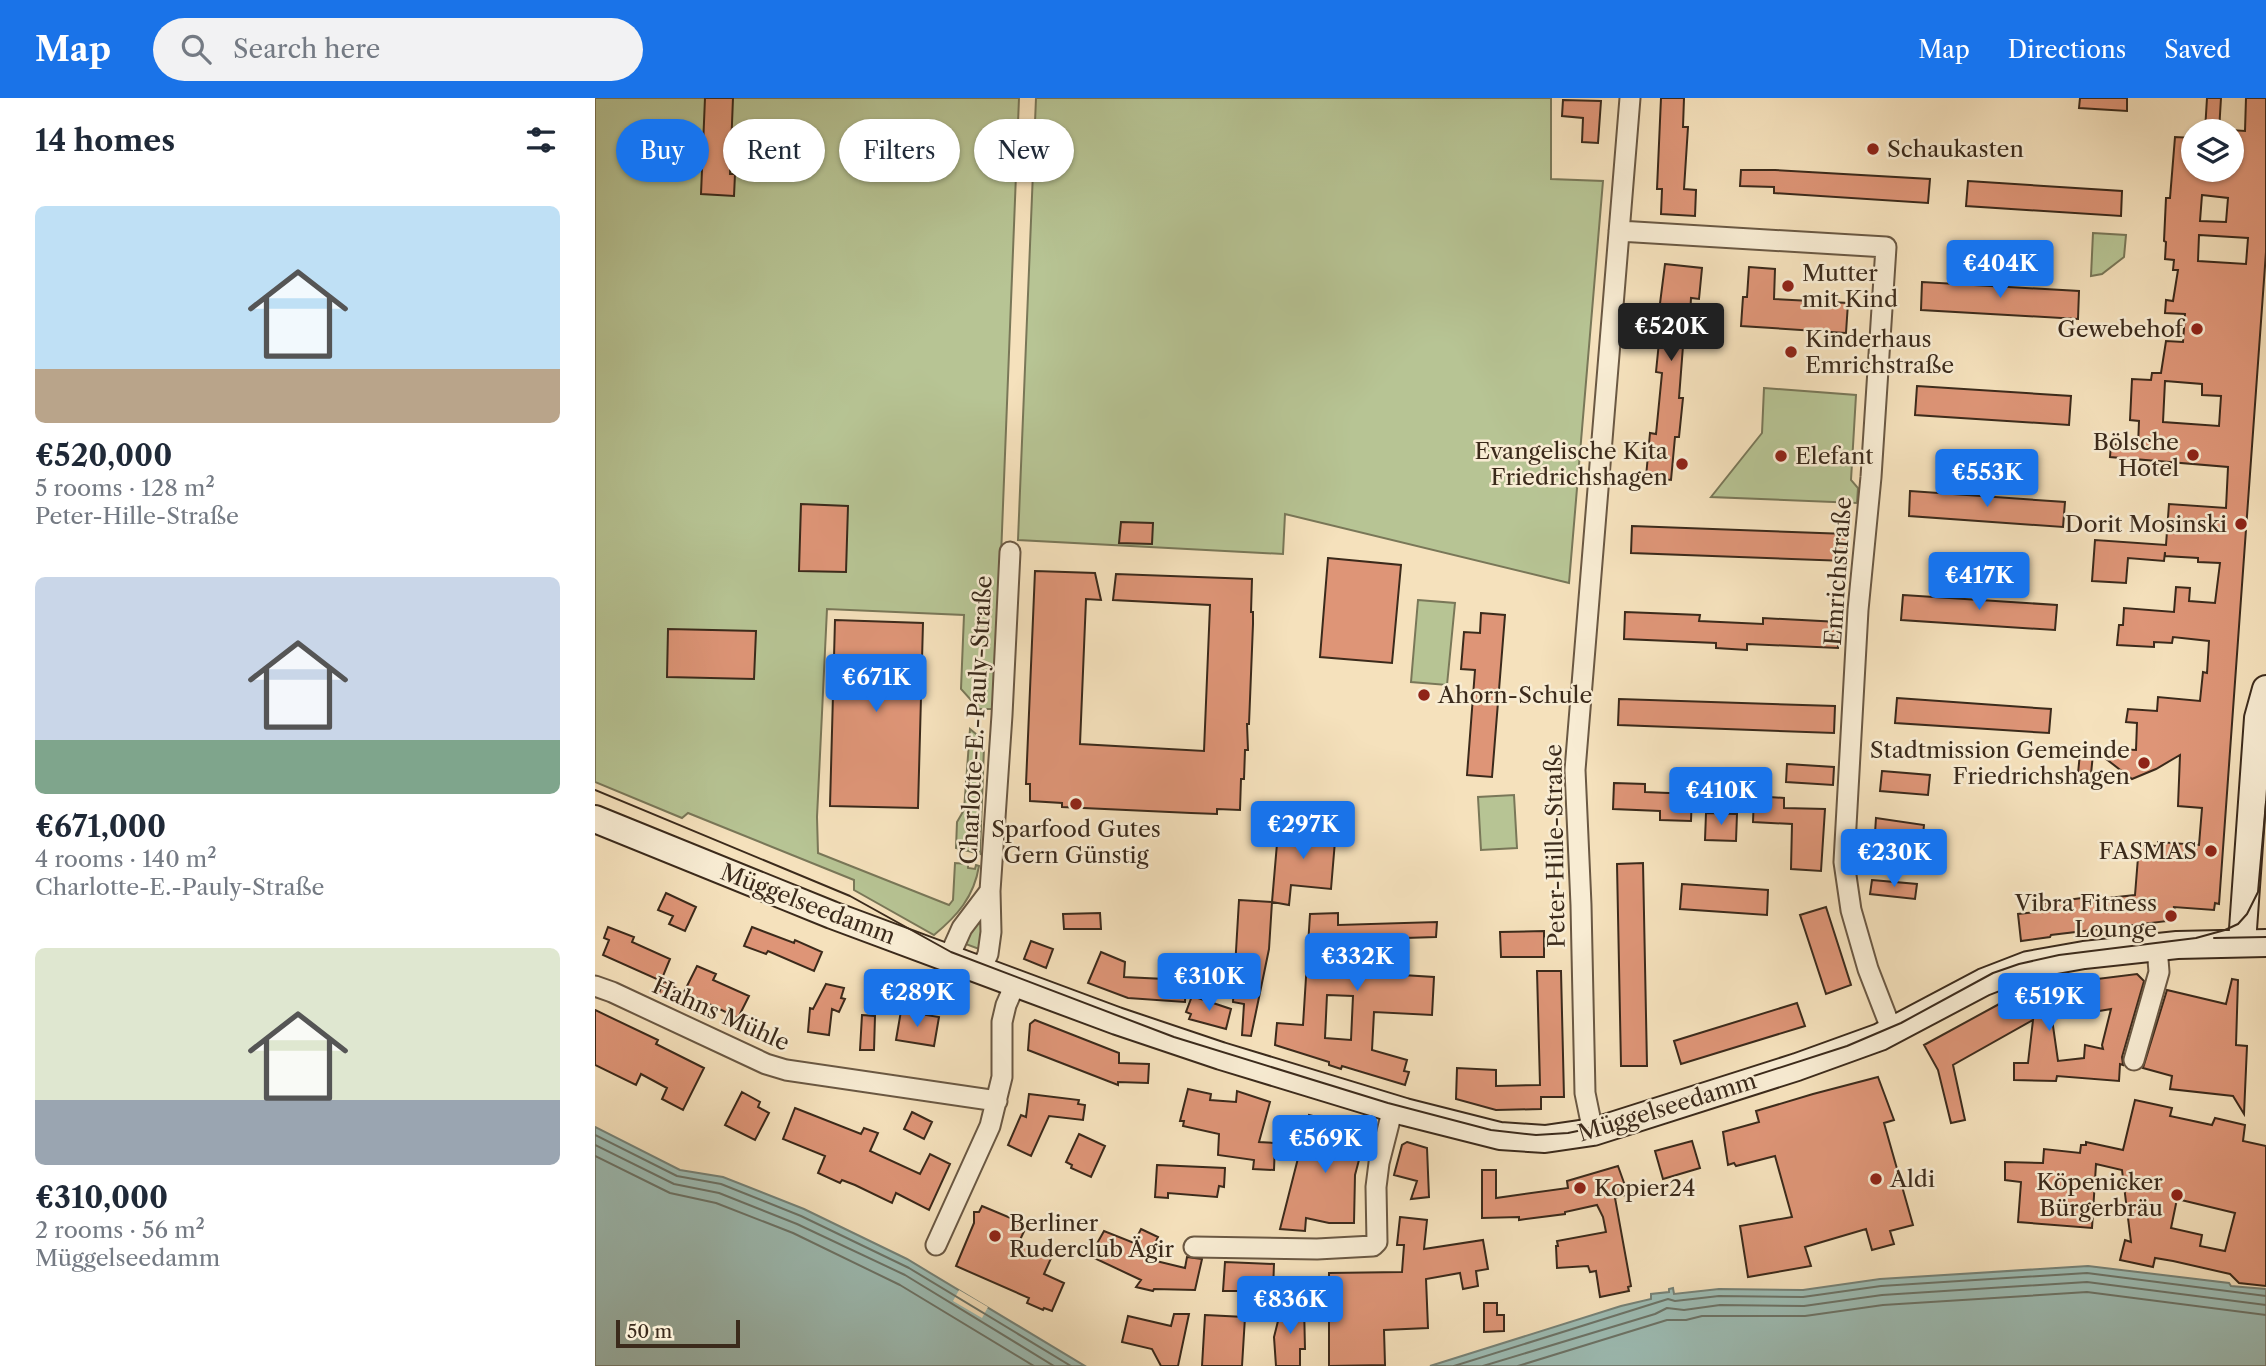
<!DOCTYPE html>
<html lang="en">
<head>
<meta charset="utf-8">
<style>
	:root { --surface:#fff; --page:#f2f2f3; --text:#1f2937; --muted:#747a83; --accent:#1a73e8 }
	body { margin:0; font-family:"Libre Caslon Text",serif; background:var(--page); color:var(--text); height:100vh; display:flex; flex-direction:column; font-size:26px; white-space:nowrap }
	* { box-sizing:border-box; margin:0 }
	p { font-size:23px; color:var(--muted) }
	.icon { flex:none; width:38px; height:38px; fill:none; stroke:currentColor; stroke-width:2; stroke-linecap:round; stroke-linejoin:round }
	.map { position:relative; flex:1; overflow:hidden }
	.details { display:flex; flex-direction:column; background:var(--surface); width:595px }
	.details>* { flex:none }
	.banner { position:absolute; left:21px; top:21px; width:665px; height:63px; display:flex; gap:14px }
	.buttons { position:absolute; left:1586px; top:21px; display:grid; gap:14px }
	.buttons a { display:grid; place-items:center; width:63px; height:63px; border-radius:50%; background:var(--surface); box-shadow:0 2px 5px #0004; font-size:35px }
	.scale { position:absolute; left:21px; bottom:18px; width:124px; box-sizing:border-box; padding-left:7px; border:4px solid #3b2a1b; border-top:0; font-size:19px; line-height:24px; white-space:nowrap; color:#3b2a1b; -webkit-text-stroke:5px #f8ecd3; paint-order:stroke }
	.price { position:absolute; translate:-50% -60px; padding:0 16px; border-radius:7px; background:var(--accent); color:#fff; font-size:23px; line-height:46px; filter:drop-shadow(0 2px 4px #0008) }
	.price::after { content:''; position:absolute; left:50%; top:42px; width:21px; height:16px; margin-left:-10px; background:inherit; clip-path:polygon(0 0,100% 0,50% 100%) }
	.price.on { background:#222; color:#fff }
	ul { padding:0; list-style:none }
	li { display:grid; align-content:center; gap:14px; height:371px; padding:0 35px }
	li span { display:grid; place-items:center; height:217px; border-radius:10px; color:#555 }
	li>.icon { margin-inline-start:auto }
	span .icon { width:126px; height:126px; fill:#fffc; stroke-width:1 }
	li b { font-size:30px }
	h2 { display:flex; justify-content:space-between; align-items:center; height:84px; padding:0 35px; font-size:30px }
	.tag { padding:0 24px; border-radius:32px; background:var(--surface); box-shadow:0 2px 5px #0004; font-size:24px; line-height:63px }
	.tag.on { background:var(--accent); color:#fff }
	header { display:flex; align-items:center; gap:42px; box-sizing:border-box; height:98px; padding:0 35px; background:var(--accent); color:#fff }
	header strong { font-size:33px }
	nav { display:flex; gap:38px; margin-inline-start:auto; font-size:24px }
	.search { width:490px; height:63px; background:var(--page); display:flex; align-items:center; gap:18px; box-sizing:border-box; padding:0 24px; border-radius:38px; color:var(--muted); font-size:26px }
	main { display:flex; flex:1; min-height:0 }
	.map>svg:first-child { display:block }
	.green { fill:#b7c494; stroke:#797758; stroke-width:2 }
	.water { fill:#9dbdb5; stroke:#768277; stroke-width:2 }
	.pier { fill:#f5e1bc }
	.lines { fill:none; stroke-linecap:round; stroke-linejoin:round }
	.shore { stroke:#6c7468; stroke-width:2 }
	.building { fill:#de9577; stroke:#3b2a1b; stroke-width:2; fill-rule:evenodd }
	.street-casing { stroke:#6a5843; stroke-width:23 }
	.secondary-casing { stroke:#3b2a1b; stroke-width:30 }
	.street { stroke:#f8ecd3; stroke-width:19 }
	.secondary { stroke:#f8ecd3; stroke-width:26 }
	.tram { stroke:#3b2a1b; stroke-width:2 }
	.poi-dot { fill:#8f2418; stroke:#f8ecd3; stroke-width:2.5 }
	.labels { text-anchor:middle; stroke-width:5; stroke-linejoin:round; paint-order:stroke }
	.poi-label { font-size:23px; fill:#3b2a1b; stroke:#f8ecd3; text-anchor:start }
	.street-label { font-size:23px; fill:#3b2a1b; stroke:#f8ecd3 }
</style>
</head>
<body>
<header>
<strong>Map</strong>
<div class="search"><svg class="icon" aria-label="search" viewBox="0 0 24 24"><circle cx="10" cy="10" r="6"/><path d="M15 15l6 6"/></svg>Search here</div>
<nav><a>Map</a><a>Directions</a><a>Saved</a></nav>
</header>
<main>
<section class="details">
<h2>14 homes<svg class="icon" aria-label="filters" viewBox="0 0 24 24"><path d="M4 7h16M4 17h16"/><circle cx="9" cy="7" r="2"/><circle cx="15" cy="17" r="2"/></svg></h2>
<ul>
<li><span style="background:linear-gradient(#bfe0f5 75%,#b9a48a 0)"><svg class="icon" aria-label="home" viewBox="0 0 24 24"><path d="M3 11l9-7 9 7M6 9v11h12V9"/></svg></span><div><b>€520,000</b><p>5 rooms · 128 m²</p><p>Peter-Hille-Straße</p></div></li>
<li><span style="background:linear-gradient(#c9d6e8 75%,#7fa58c 0)"><svg class="icon" aria-label="home" viewBox="0 0 24 24"><path d="M3 11l9-7 9 7M6 9v11h12V9"/></svg></span><div><b>€671,000</b><p>4 rooms · 140 m²</p><p>Charlotte-E.-Pauly-Straße</p></div></li>
<li><span style="background:linear-gradient(#dfe7d0 70%,#9aa5b1 0)"><svg class="icon" aria-label="home" viewBox="0 0 24 24"><path d="M3 11l9-7 9 7M6 9v11h12V9"/></svg></span><div><b>€310,000</b><p>2 rooms · 56 m²</p><p>Müggelseedamm</p></div></li>
</ul>
</section>
<div class="map">
<svg width="1671" height="1268" viewBox="0 0 1671 1268">
	<rect width="100%" height="100%" fill="#f5e1bc"/>
	<filter id="stains"><feTurbulence type="fractalNoise" baseFrequency=".00286" numOctaves="4"/><feColorMatrix values="0 0 0 0 .2 0 0 0 0 .09 0 0 0 0 .02 0 0 0 .5 -.17"/></filter>
	<radialGradient id="worn" r=".72"><stop offset=".6" stop-color="#630" stop-opacity="0"/><stop offset="1" stop-color="#630" stop-opacity=".3"/></radialGradient>
	<path class="green" d="M0 0H424L400 611H384L366 591 369 517 232 511 222 719 223 755 354 807 358 802 360 765 373 766V770L380 771 381 767 384 768C379 799 362 818 339 837L259 792V782L93 715 87 720 0 684Z
		M441 0H956V81L1008 83 974 485 690 416 688 456 423 442Z
		M1498 135 1531 137 1529 159 1507 176 1496 178Z
		M1169 290 1261 297 1256 382 1263 390 1262 405 1116 399 1167 335Z
		M823 502 860 505 852 587 816 584Z
		M375 631 387 641 389 649 385 756 361 750 362 724 369 712Z
		M919 697 922 750 886 752 883 699Z
		M391 814 384 851 368 845Z"/>
	<path class="water" d="M0 1029 85 1072 128 1079 209 1111 312 1161 490 1268H0Z
		M1493 1168 1634 1185 1636 1188 1671 1191V1268H835L1026 1208 1056 1201V1196L1074 1194V1191L1078 1190 1079 1196 1124 1191 1208 1192 1285 1181Z"/>
	<path class="pier" d="M364 1192 393 1209 387 1220 358 1203Z"/>
	<g class="lines">
		<path class="shore" d="M0 1037 82 1078 126 1086 206 1118 314 1170 476 1268
			M0 1047 79 1086 124 1095 202 1126 310 1177 459 1268
			M0 1058 75 1095 121 1105 198 1135 305 1187 439 1268
			M859 1268 1073 1201 1080 1203 1124 1198 1208 1199 1286 1188 1492 1175 1671 1198
			M888 1268 1060 1216 1072 1210 1089 1212 1125 1207 1209 1208 1287 1197 1492 1184 1671 1207
			M923 1268 1072 1222H1091L1107 1218H1210L1288 1207 1492 1194 1671 1217"/>
	</g>
	<path class="building" d="M110 0H138L135 76H140L139 98 106 96Z
		M1066 0H1089L1088 29H1093L1089 91 1101 92 1100 118 1066 116 1067 91H1062Z
		M1485 0H1532V13L1484 10Z
		M1612 0H1626L1624 33H1610Z
		M1651 0H1671V154L1624 806 1620 805 1619 812 1579 809 1581 822 1456 837 1455 839 1426 843 1423 816 1450 813 1449 805 1495 799V802L1540 797 1544 747 1563 748V744L1604 747 1607 710 1583 708 1585 657 1561 671 1537 681 1506 657 1526 659 1523 651 1541 652 1542 625 1531 624 1533 611 1562 613 1563 599 1605 603 1608 574 1612 575 1614 543 1578 539 1577 545 1559 544V549L1522 547 1524 527H1528L1529 510 1579 514 1581 489 1595 490 1594 503 1620 505 1625 465 1603 464V460L1570 458V454L1569 463 1533 460 1531 485 1497 483 1500 442 1571 447 1574 406 1631 410 1633 369 1515 359 1516 346 1543 348 1544 323 1535 322 1537 281 1556 282 1557 275H1566L1571 243 1588 244 1590 216 1570 215 1571 202 1578 203 1583 172H1578L1579 162 1570 161 1571 144 1569 143 1571 100H1575L1580 39 1598 40V72H1636V32L1650 33ZM1607 97 1633 100 1631 124 1605 123ZM1604 137 1653 140 1651 166 1603 163ZM1570 283 1607 286V297L1626 298 1624 328 1568 324Z
		M968 2 1006 3 1003 45 987 44 988 20 967 18Z
		M1146 72H1180L1335 81 1333 105 1179 95V89L1145 88Z
		M1373 83 1527 93 1526 118 1371 108Z
		M1070 166 1107 170 1104 201 1096 200 1094 236 1089 235 1084 300H1088L1084 339H1080L1076 382 1051 379 1055 335 1061 336 1067 275 1061 274 1065 234H1062L1063 221Z
		M1154 169 1180 171 1179 201 1253 205 1251 235 1146 228 1148 199H1152Z
		M1327 184 1484 193 1483 221 1326 212Z
		M1322 288 1476 298 1474 327 1320 317Z
		M1315 393 1470 404 1468 429 1314 418Z
		M206 406 253 408 251 474 204 473Z
		M526 424 558 425 557 446 524 445Z
		M1037 428 1252 436 1251 463 1036 455Z
		M733 460 806 467 797 565 725 559Z
		M440 473 500 475 506 502 491 501 485 646 609 653 615 507 518 502 521 476 657 481 656 514H658V526L654 626H652L653 652H650L649 681H646L645 712 622 711V716L596 715 467 709V705L435 703V686H431Z
		M1308 497 1462 507 1460 532 1306 522Z
		M1030 514 1105 517 1104 523 1168 526V520L1244 524 1243 550 1152 546V552L1121 550V545L1029 541Z
		M886 515 910 517 897 679 872 677 880 572 866 571 869 534 885 535Z
		M240 522 328 525 323 710 235 708Z
		M73 531 161 533 159 581 72 579Z
		M1302 600 1456 611 1454 635 1300 625Z
		M1024 601 1240 608 1239 635 1023 627Z
		M1485 655 1498 656 1495 686H1482Z
		M1192 666 1239 669 1238 687 1191 684Z
		M1287 673 1335 677 1333 697 1285 693Z
		M1019 685 1050 686V694L1097 696 1096 723 1065 722V713L1018 711Z
		M1159 698 1189 700V710L1230 711 1226 773 1196 771 1197 726 1158 724Z
		M1111 715 1142 716 1141 743 1110 742Z
		M1281 720 1329 727 1326 756 1279 750Z
		M701 728 741 731 736 791 696 787 694 807 677 804 683 734 700 735Z
		M1048 765 1052 968H1026L1022 766Z
		M1277 782 1322 786 1320 801 1275 796Z
		M1087 786 1173 792 1172 817 1085 811Z
		M71 795 101 809 90 833 74 826 78 818 63 812Z
		M644 802 677 804 674 851 656 938 647 937 649 906 638 904Z
		M1231 809 1256 887 1231 896 1205 817Z
		M505 815 506 831H469L468 816Z
		M743 815V827L842 824 841 839 810 840 808 877 839 879 837 917 779 914 777 952 812 962 809 973 814 974 810 987 747 968 746 971 734 967V964L680 947 682 925 708 927 715 816ZM732 897 758 898 756 942 730 940Z
		M13 829 39 839 37 844 75 861 66 883 8 857 14 842 9 840Z
		M157 829 199 845 200 842 227 854 219 873 173 853 171 856 149 848Z
		M949 833V859H906L905 834Z
		M436 843 458 851 451 870 429 861Z
		M506 854 530 864 529 879 591 882 590 904 533 900 493 885Z
		M102 868 121 876 118 882 154 898 143 920 89 894Z
		M942 873H966L969 999H946V1011L901 1012 861 1001 862 970 901 972V988L945 987Z
		M1542 876 1549 883 1527 959 1528 967 1525 966 1524 983 1462 978 1461 983 1419 982V965H1433L1438 922 1358 967 1370 1022 1356 1025 1343 972 1329 947 1406 905 1446 888ZM1516 911 1507 947 1508 951 1490 947 1489 960 1463 963 1457 921Z
		M1637 881 1643 882 1641 947 1652 948 1649 1016 1638 998 1575 991 1577 978 1548 970 1572 892 1631 906Z
		M69 883 89 895 83 906 63 897Z
		M231 886 249 890 246 900 250 901 244 914 237 911 234 937 213 934 215 910 218 911Z
		M597 898 636 911 631 931 594 921 596 916 591 914Z
		M1202 905 1210 928 1086 966 1079 943Z
		M0 912 63 942 61 946 109 970 88 1012 67 1001 72 990 46 976 41 987 0 967Z
		M306 913 344 919 339 948 301 942Z
		M267 917 280 918 279 952H265Z
		M440 922 524 955V965L554 966 553 985 523 984V987L433 952 435 926Z
		M1283 979 1299 1022 1289 1025 1318 1127 1295 1133 1299 1146 1277 1152 1271 1131 1210 1149 1216 1168 1153 1179 1145 1128 1197 1119 1180 1058 1141 1068 1139 1065 1133 1067 1128 1034 1164 1024 1161 1013 1218 996Z
		M593 991 616 996 615 1002 641 1004 642 993 675 1004 664 1044 680 1045 679 1072 658 1071 659 1062 623 1057 624 1036 588 1028 589 1023H585Z
		M147 994 165 1004 163 1009 174 1015 160 1042 130 1027Z
		M434 996 484 1002 483 1006 490 1007 488 1022 454 1018 436 1058 413 1047 426 1017 431 1019Z
		M1540 1002 1577 1010 1575 1018 1617 1027 1620 1020 1650 1027 1648 1043 1671 1048V1188L1644 1185 1635 1176 1578 1163 1560 1160 1558 1169 1525 1162 1530 1142 1536 1144 1527 1072 1501 1066 1497 1130 1423 1124 1426 1084 1410 1082V1064L1448 1065 1449 1051 1485 1055 1486 1047H1491V1044L1528 1052ZM1582 1101 1640 1115 1630 1153 1605 1148 1607 1137 1576 1130Z
		M200 1010 266 1036 269 1030 283 1035 275 1053 325 1076 335 1056 355 1066 334 1112 301 1095 297 1105 260 1087 247 1082 245 1085 223 1075 230 1058 188 1041Z
		M317 1014 337 1024 329 1041 309 1031Z
		M714 1017 772 1032 760 1077 759 1125H734L711 1120 710 1133 685 1131Z
		M484 1036 510 1048 496 1079 476 1070 477 1067 471 1064Z
		M1097 1043 1105 1070 1068 1081 1060 1053Z
		M812 1044 832 1050 834 1099 816 1101 822 1083 799 1077 807 1047Z
		M562 1067 630 1070 629 1089 624 1088 622 1099 573 1095V1100L560 1099Z
		M1023 1068 1033 1096 1020 1100 1036 1188 1033 1189 1034 1193 1005 1199 1001 1173 995 1174 993 1168 962 1170 961 1148H963L962 1143 1011 1134 1008 1119 1002 1107 970 1114V1116L924 1122V1119L887 1120V1072H901V1100L973 1090 972 1083Z
		M387 1108 432 1127 424 1144 457 1158 449 1176 469 1185 457 1213 449 1210 448 1212 432 1205 434 1200 361 1168 379 1125V1114H384Z
		M805 1119 832 1122 829 1151 888 1142 893 1171 881 1173 883 1188 868 1191 865 1175 831 1181 833 1230 789 1232 790 1267 734 1268V1175L807 1174 809 1147H802Z
		M546 1131 563 1139 553 1161 590 1170 592 1159 607 1161 600 1192 559 1191 558 1193 541 1189 546 1182 495 1158 509 1133 539 1145Z
		M630 1164 679 1166 678 1193H628Z
		M889 1205H902V1217H909V1233L889 1234Z
		M687 1207H709L710 1251H705V1268H681L679 1239Z
		M579 1216H594L583 1268H566L557 1251 527 1244 533 1218 576 1228Z
		M610 1217 650 1219 647 1268H607Z"/>
	<g class="lines">
		<g class="street-casing">
			<path id="street" d="M1024 133 1291 149 1276 379 1263 512 1249 764 1256 812 1273 871 1297 933
				M354 859 367 830 395 793
				M386 872 393 856 396 834 395 793 407 617 415 454
				M0 888 17 894 171 966 191 972 402 1003
				M1539 962 1564 874 1562 849
				M998 1034 990 995 986 807 980 672 1035 0
				M341 1147 395 1028 407 979V924L411 907 421 884
				M599 1149 722 1151 778 1148 782 1144 781 1089 784 1065 798 1010"/>
		</g>
		<g class="secondary-casing">
			<path id="secondary" d="M0 721 237 817 522 923 626 958 810 1014 905 1038 950 1041 998 1034 1202 969 1285 939 1389 884 1433 867 1489 857 1582 847 1671 845
				M1647 845 1663 620 1671 591"/>
		</g>
		<use href="#street" class="street"/>
		<use href="#secondary" class="secondary"/>
		<path class="tram" d="M0 692 255 798 356 854 579 939 793 1005 896 1032 941 1037 973 1035 997 1030 1252 948 1306 925 1398 875 1424 866 1464 857 1601 840 1630 832 1643 826 1652 816 1663 794 1671 704
			M1619 840 1671 839"/>
	</g>
	<g class="poi-dot">
		<circle cx="1278" cy="51" r="7"/>
		<circle cx="1193" cy="188" r="7"/>
		<circle cx="1602" cy="231" r="7"/>
		<circle cx="1196" cy="254" r="7"/>
		<circle cx="1598" cy="357" r="7"/>
		<circle cx="1186" cy="358" r="7"/>
		<circle cx="1087" cy="366" r="7"/>
		<circle cx="1646" cy="426" r="7"/>
		<circle cx="829" cy="597" r="7"/>
		<circle cx="1549" cy="665" r="7"/>
		<circle cx="481" cy="706" r="7"/>
		<circle cx="1616" cy="753" r="7"/>
		<circle cx="1576" cy="818" r="7"/>
		<circle cx="1281" cy="1081" r="7"/>
		<circle cx="985" cy="1090" r="7"/>
		<circle cx="1582" cy="1097" r="7"/>
		<circle cx="400" cy="1138" r="7"/>
	</g>
	<g class="labels">
		<g class="poi-label">
			<text x="1292" y="59">Schaukasten</text>
			<text x="1207" y="183">Mutter<tspan x="1207" dy="26">mit Kind</tspan></text>
			<text x="1588" y="239" text-anchor="end">Gewebehof</text>
			<text x="1210" y="249">Kinderhaus<tspan x="1210" dy="26">Emrichstraße</tspan></text>
			<text x="1584" y="352" text-anchor="end">Bölsche<tspan x="1584" dy="26">Hotel</tspan></text>
			<text x="1073" y="361" text-anchor="end">Evangelische Kita<tspan x="1073" dy="26">Friedrichshagen</tspan></text>
			<text x="1200" y="366">Elefant</text>
			<text x="1632" y="434" text-anchor="end">Dorit Mosinski</text>
			<text x="843" y="605">Ahorn-Schule</text>
			<text x="1535" y="660" text-anchor="end">Stadtmission Gemeinde<tspan x="1535" dy="26">Friedrichshagen</tspan></text>
			<text x="481" y="739" text-anchor="middle">Sparfood Gutes<tspan x="481" dy="26">Gern Günstig</tspan></text>
			<text x="1602" y="761" text-anchor="end">FASMAS</text>
			<text x="1562" y="813" text-anchor="end">Vibra Fitness<tspan x="1562" dy="26">Lounge</tspan></text>
			<text x="1295" y="1089">Aldi</text>
			<text x="1568" y="1092" text-anchor="end">Köpenicker<tspan x="1568" dy="26">Bürgerbräu</tspan></text>
			<text x="999" y="1098">Kopier24</text>
			<text x="414" y="1133">Berliner<tspan x="414" dy="26">Ruderclub Ägir</tspan></text>
		</g>
		<g class="street-label">
			<text transform="translate(1243 473) rotate(-86)" y="8">Emrichstraße</text>
			<text transform="translate(381 622) rotate(-87)" y="8">Charlotte-E.-Pauly-Straße</text>
			<text transform="translate(960 748) rotate(-91)" y="8">Peter-Hille-Straße</text>
			<text transform="translate(213 806) rotate(21)" y="8">Müggelseedamm</text>
			<text transform="translate(126 916) rotate(24)" y="8">Hahns Mühle</text>
			<text transform="translate(1072 1009) rotate(-17)" y="8">Müggelseedamm</text>
		</g>
	</g>
	<rect width="100%" height="100%" filter="url(#stains)"/>
	<rect width="100%" height="100%" fill="url(#worn)"/>
</svg>
<div class="buttons">
<a><svg class="icon" aria-label="layers" viewBox="0 0 24 24"><path d="M12 4l9 5-9 5-9-5zM3 14l9 5 9-5"/></svg></a>
</div>
<div class="scale">50 m</div>
<b class="price" style="left:1405px;top:202px">€404K</b>
<b class="price on" style="left:1076px;top:265px">€520K</b>
<b class="price" style="left:1392px;top:411px">€553K</b>
<b class="price" style="left:1384px;top:514px">€417K</b>
<b class="price" style="left:281px;top:616px">€671K</b>
<b class="price" style="left:1126px;top:729px">€410K</b>
<b class="price" style="left:708px;top:763px">€297K</b>
<b class="price" style="left:1299px;top:791px">€230K</b>
<b class="price" style="left:762px;top:895px">€332K</b>
<b class="price" style="left:614px;top:915px">€310K</b>
<b class="price" style="left:322px;top:931px">€289K</b>
<b class="price" style="left:1454px;top:935px">€519K</b>
<b class="price" style="left:730px;top:1077px">€569K</b>
<b class="price" style="left:695px;top:1238px">€836K</b>
<div class="banner">
<a class="tag on">Buy</a>
<a class="tag">Rent</a>
<a class="tag">Filters</a>
<a class="tag">New</a>
</div>
</div>
</main>
</body>
</html>
